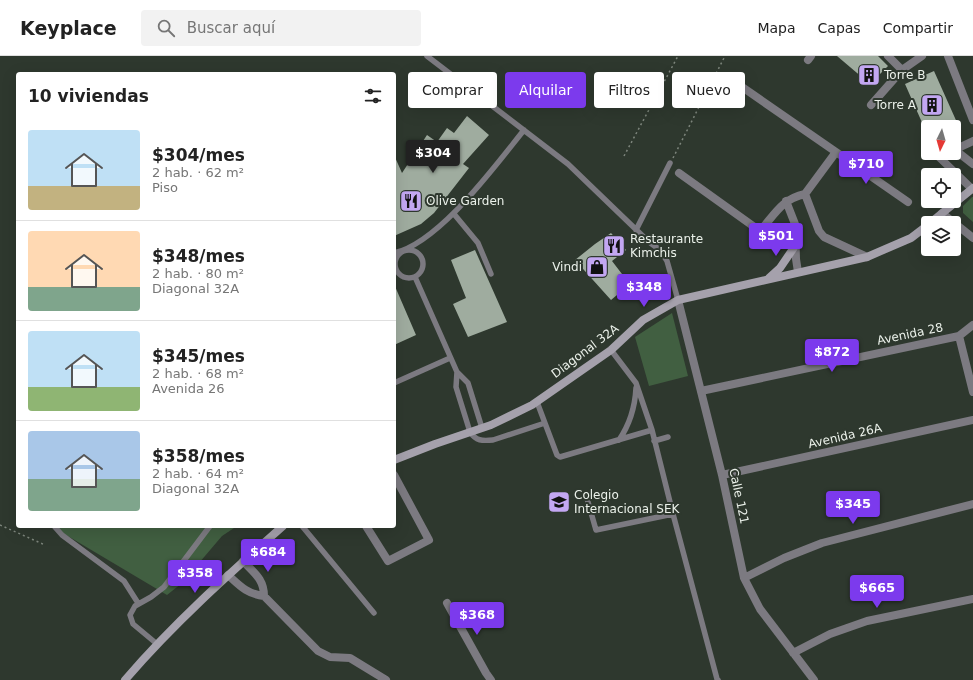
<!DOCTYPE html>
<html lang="es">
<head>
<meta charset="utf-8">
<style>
	:root { --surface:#fff; --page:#f2f2f2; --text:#222; --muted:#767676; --line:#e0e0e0; --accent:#7c3aed }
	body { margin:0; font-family:"DejaVu Sans",sans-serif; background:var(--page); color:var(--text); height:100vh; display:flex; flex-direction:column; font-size:15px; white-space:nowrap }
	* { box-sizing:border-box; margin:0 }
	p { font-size:13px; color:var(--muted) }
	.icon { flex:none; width:22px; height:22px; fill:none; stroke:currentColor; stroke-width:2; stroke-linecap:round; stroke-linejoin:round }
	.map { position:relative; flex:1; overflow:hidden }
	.drawer { position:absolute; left:16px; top:16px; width:380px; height:456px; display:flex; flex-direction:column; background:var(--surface); border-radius:4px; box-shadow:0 4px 16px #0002 }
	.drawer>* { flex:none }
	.guide { position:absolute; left:408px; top:16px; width:380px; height:36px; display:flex; gap:8px }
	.needle { width:26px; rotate:185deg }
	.tools { position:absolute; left:921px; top:64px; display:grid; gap:8px }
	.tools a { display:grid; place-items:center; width:40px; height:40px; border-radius:4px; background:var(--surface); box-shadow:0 4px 16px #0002; font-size:20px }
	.price { position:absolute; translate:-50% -34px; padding:0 9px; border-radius:4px; background:var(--accent); color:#fff; font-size:13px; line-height:26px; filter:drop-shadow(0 1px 2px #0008) }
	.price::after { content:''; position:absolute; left:50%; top:24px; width:12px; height:9px; margin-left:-6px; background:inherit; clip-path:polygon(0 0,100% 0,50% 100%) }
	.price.current { background:#222; color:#fff }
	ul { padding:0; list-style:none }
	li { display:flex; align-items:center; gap:12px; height:100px; padding:0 12px }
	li+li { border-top:1px solid var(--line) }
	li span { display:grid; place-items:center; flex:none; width:112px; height:80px; border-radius:4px; color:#555 }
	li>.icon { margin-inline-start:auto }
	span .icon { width:48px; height:48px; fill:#fffc; stroke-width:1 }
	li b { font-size:17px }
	h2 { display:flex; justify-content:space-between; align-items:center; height:48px; padding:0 12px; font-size:17px }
	.chip { padding:0 14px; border-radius:4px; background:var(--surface); box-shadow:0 4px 16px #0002; font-size:14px; line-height:36px }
	.chip.current { background:var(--accent); color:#fff }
	header { display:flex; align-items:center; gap:24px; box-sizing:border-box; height:56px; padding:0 20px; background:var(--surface); border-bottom:1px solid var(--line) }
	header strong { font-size:19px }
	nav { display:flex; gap:22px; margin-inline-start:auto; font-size:14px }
	.search { width:280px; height:36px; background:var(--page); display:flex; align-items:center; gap:10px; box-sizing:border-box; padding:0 14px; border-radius:4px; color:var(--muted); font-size:15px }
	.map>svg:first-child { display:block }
	.green { fill:#415f41 }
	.building { fill:#9fac9f }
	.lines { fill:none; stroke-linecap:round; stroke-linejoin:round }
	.path { stroke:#7e867d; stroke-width:1.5; stroke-dasharray:2 3; stroke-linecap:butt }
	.lane { stroke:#7c7a81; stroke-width:5.5 }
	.street { stroke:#7c7a81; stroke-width:8 }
	.secondary { stroke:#a5a1ac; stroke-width:8 }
	.labels { text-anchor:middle; stroke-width:4; stroke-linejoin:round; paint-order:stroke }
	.poi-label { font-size:12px; fill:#ebf1ea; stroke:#2e382e; text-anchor:start }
	.street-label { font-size:12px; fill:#ebf1ea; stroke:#2e382e }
</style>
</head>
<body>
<header>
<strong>Keyplace</strong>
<div class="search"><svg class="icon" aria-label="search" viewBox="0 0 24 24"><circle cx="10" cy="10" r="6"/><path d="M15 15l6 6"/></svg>Buscar aquí</div>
<nav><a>Mapa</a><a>Capas</a><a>Compartir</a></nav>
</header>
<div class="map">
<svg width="973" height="624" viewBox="0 0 973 624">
	<rect width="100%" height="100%" fill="#2e382e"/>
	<path class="green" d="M972 141H973V166L963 157V150Z
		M672 257 688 320 649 330 635 281Z
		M51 470H237L222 480 182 527 167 539Z"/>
	<path class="building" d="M837 0H878L888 10 870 28Z
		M934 15 959 71H924L905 28Z
		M467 60 489 79 463 108 469 112 434 157 421 168 394 180V99L402 117 427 79 437 86 447 72 454 77Z
		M611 177 626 194 612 205 622 218 618 219 632 233 621 244 617 239 611 244 575 204 595 188Z
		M475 194 507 266 468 281 453 248 466 242 451 204Z
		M394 228 416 279 394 289Z"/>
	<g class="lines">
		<path class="path" d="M624 100 678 0
			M673 102 725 0
			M0 469 45 489"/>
		<path class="lane" d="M427 0 568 108 649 186 660 194 667 205 678 244
			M454 158 478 187 491 218
			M636 174 670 107
			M395 208a14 14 0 1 1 28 0a14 14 0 1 1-28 0Z
			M394 197C439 187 495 110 524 74
			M415 221 457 316 468 327 482 372
			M457 316 456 331 470 376C476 385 482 385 493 384L545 367
			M394 327 450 302
			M537 346 557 399 560 401 652 374
			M619 384C630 368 635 351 636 332
			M654 385 668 381
			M586 439 596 474 673 458 652 374 636 327 611 294
			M673 458 717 623 718 624
			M54 470 62 479 124 525 138 547
			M302 470 374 557
			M157 588 133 568 130 559 135 550 151 541 164 531 210 470"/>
		<path class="street" d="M888 0 902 14
			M948 0 973 64
			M808 4 811 0
			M871 49 902 14 922 0
			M954 94 973 85
			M955 94 973 108
			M836 96 908 146
			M949 97 940 102 972 133
			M679 117 760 175C775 158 782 143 805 138L836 96 732 24
			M805 138 819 175 824 181 867 201
			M786 145 795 168 796 203 798 216
			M942 157 973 182
			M678 244 722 419 744 522 760 553 814 624
			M973 269 959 280 973 336
			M701 335 959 280
			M722 419 973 364
			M366 470 388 505 429 484 394 419
			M243 505C254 517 264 523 264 540
			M228 519C240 530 247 538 264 540L318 595 330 601 350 602 386 624
			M744 522 784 502 822 487 973 448
			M447 547 486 617 491 624
			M793 597 830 578 867 565 973 543"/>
		<path class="secondary" d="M930 167 973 132
			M769 222 780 212 795 190
			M394 404 435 388 491 369 532 349 611 294 643 264 678 244 867 201 911 182 928 169
			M125 624C173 568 228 519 283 470"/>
	</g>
	<defs>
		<g id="building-square" transform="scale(1.15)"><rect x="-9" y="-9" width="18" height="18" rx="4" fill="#c3a7f2" stroke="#2e382e"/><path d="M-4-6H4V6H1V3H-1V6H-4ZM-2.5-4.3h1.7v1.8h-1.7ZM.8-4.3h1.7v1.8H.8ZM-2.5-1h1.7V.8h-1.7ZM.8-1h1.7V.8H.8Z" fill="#111"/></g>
		<g id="restaurant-square" transform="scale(1.15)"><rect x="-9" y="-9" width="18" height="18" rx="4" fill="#c3a7f2" stroke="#2e382e"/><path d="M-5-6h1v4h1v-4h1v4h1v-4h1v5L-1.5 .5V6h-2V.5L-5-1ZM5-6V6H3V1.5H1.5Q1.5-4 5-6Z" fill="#111"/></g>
		<g id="shop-square" transform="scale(1.15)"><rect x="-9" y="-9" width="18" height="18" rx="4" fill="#c3a7f2" stroke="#2e382e"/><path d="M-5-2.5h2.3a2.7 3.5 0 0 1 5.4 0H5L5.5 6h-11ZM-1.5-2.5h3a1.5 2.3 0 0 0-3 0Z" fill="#111"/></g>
		<g id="school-square" transform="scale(1.15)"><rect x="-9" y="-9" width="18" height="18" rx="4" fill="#c3a7f2" stroke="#2e382e"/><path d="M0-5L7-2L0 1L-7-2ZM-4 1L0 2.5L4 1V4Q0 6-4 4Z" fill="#111"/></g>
	</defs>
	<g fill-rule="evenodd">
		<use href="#building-square" x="869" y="19"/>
		<use href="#building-square" x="932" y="49"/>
		<use href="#restaurant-square" x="411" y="145"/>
		<use href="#restaurant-square" x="614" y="190"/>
		<use href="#shop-square" x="597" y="211"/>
		<use href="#school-square" x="559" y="446"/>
	</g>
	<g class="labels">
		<g class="poi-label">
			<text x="884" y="23">Torre B</text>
			<text x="916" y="53" text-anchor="end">Torre A</text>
			<text x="426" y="149">Olive Garden</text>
			<text x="630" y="187">Restaurante<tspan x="630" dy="14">Kimchis</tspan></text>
			<text x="582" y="215" text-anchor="end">Vindi</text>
			<text x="574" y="443">Colegio<tspan x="574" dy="14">Internacional SEK</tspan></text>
		</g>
		<g class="street-label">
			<text transform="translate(910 278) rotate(-12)" y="4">Avenida 28</text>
			<text transform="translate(585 295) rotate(-37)" y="4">Diagonal 32A</text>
			<text transform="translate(845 380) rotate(-13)" y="4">Avenida 26A</text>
			<text transform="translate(739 440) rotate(78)" y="4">Calle 121</text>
		</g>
	</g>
</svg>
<div class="tools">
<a><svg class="needle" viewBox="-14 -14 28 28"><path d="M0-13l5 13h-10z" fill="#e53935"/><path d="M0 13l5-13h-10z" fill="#767676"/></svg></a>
<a><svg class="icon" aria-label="locate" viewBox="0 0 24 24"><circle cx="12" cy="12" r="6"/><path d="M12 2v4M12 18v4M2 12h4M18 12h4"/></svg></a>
<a><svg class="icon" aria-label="layers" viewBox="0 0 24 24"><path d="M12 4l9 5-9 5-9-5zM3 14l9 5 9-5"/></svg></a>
</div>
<b class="price current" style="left:433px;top:118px">$304</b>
<b class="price" style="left:866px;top:129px">$710</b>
<b class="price" style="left:776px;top:201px">$501</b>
<b class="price" style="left:644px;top:252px">$348</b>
<b class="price" style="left:832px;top:317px">$872</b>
<b class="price" style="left:853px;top:469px">$345</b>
<b class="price" style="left:268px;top:517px">$684</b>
<b class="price" style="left:195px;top:538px">$358</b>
<b class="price" style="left:877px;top:553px">$665</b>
<b class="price" style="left:477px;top:580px">$368</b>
<div class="guide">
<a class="chip">Comprar</a>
<a class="chip current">Alquilar</a>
<a class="chip">Filtros</a>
<a class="chip">Nuevo</a>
</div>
<section class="drawer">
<h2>10 viviendas<svg class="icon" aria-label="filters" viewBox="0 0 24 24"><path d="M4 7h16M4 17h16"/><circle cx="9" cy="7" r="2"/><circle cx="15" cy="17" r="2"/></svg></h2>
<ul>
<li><span style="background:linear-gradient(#bfe0f5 70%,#c2b280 0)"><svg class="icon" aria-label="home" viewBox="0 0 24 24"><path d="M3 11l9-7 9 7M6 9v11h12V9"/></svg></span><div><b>$304/mes</b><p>2 hab. · 62 m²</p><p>Piso</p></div></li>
<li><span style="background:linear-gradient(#ffd9b3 70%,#7fa58c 0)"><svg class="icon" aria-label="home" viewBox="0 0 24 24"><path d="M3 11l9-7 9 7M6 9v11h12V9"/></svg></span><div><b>$348/mes</b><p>2 hab. · 80 m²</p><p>Diagonal 32A</p></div></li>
<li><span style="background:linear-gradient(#bfe0f5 70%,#8fb573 0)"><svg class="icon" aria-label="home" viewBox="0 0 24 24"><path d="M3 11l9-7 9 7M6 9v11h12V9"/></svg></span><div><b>$345/mes</b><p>2 hab. · 68 m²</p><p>Avenida 26</p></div></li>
<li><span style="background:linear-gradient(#a9c7e8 60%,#7fa58c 0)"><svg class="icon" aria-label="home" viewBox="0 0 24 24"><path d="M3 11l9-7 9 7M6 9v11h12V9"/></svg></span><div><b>$358/mes</b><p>2 hab. · 64 m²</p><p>Diagonal 32A</p></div></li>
</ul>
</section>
</div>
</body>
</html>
